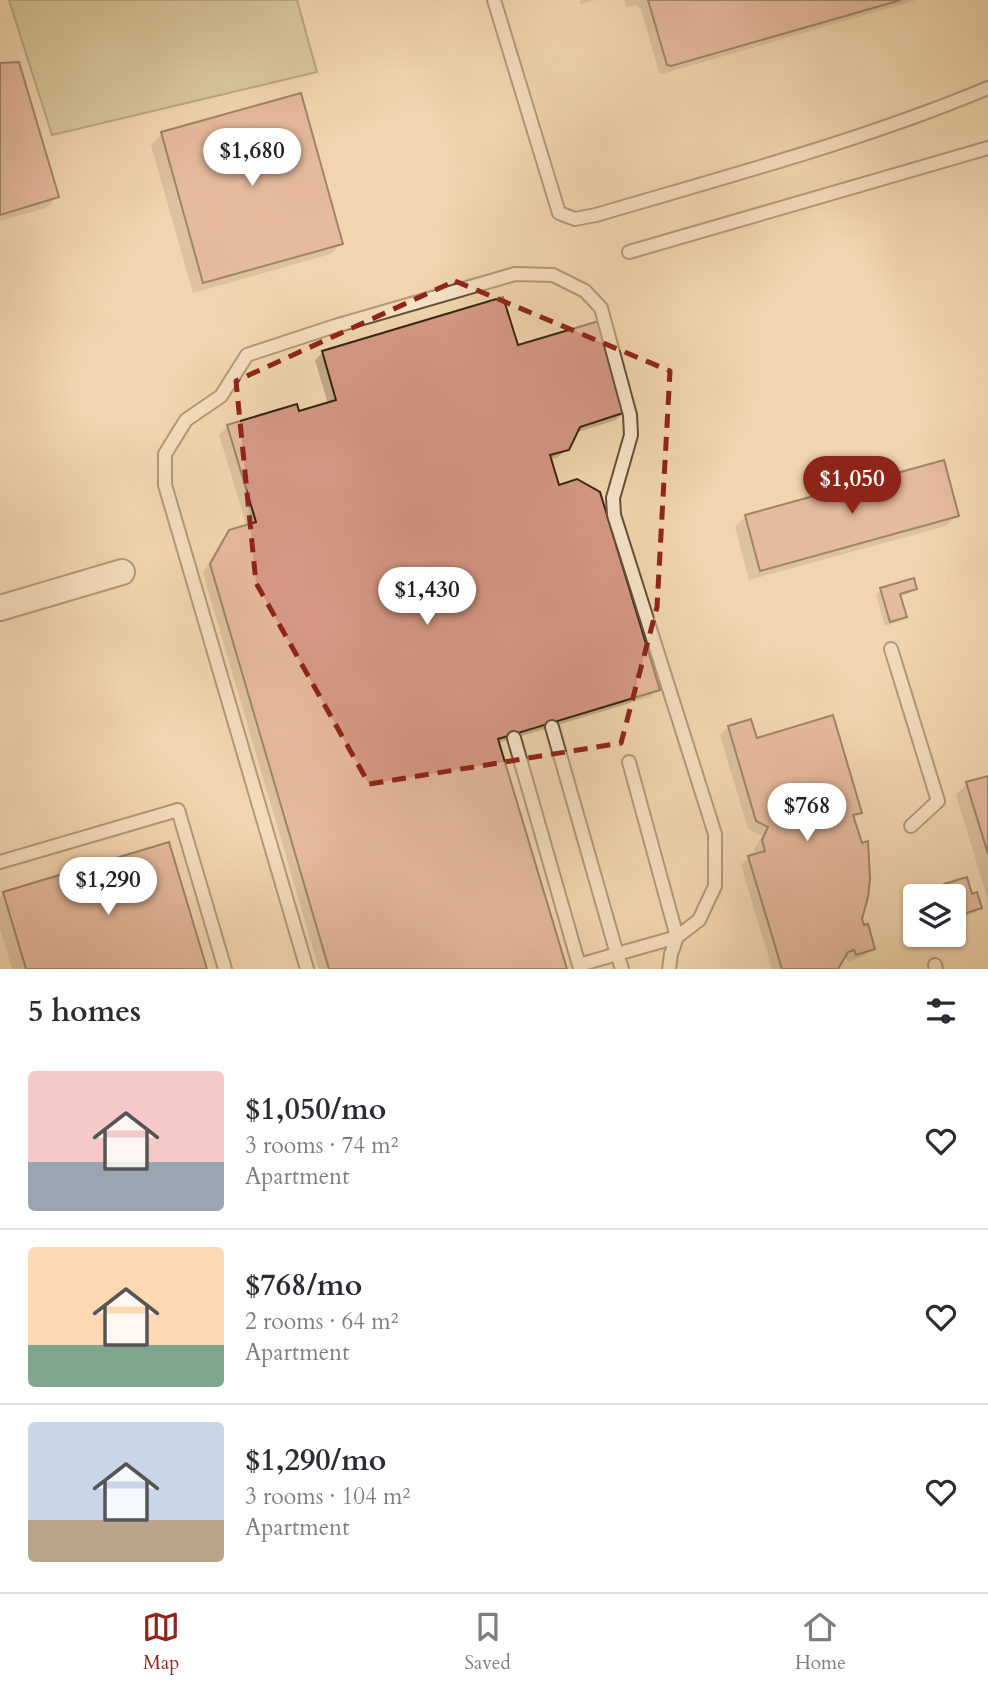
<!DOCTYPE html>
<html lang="en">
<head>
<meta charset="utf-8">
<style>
	:root { --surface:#fff; --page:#f7f7f7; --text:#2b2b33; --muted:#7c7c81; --line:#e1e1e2; --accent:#8f2418 }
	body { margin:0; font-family:Cardo,serif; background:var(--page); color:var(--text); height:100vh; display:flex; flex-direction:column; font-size:26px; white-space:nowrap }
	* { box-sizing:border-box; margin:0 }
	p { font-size:23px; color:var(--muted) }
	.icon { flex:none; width:38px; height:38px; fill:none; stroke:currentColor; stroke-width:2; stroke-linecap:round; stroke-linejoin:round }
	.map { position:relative; height:969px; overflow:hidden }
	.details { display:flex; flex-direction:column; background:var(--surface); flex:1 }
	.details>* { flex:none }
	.fabs { position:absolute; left:903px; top:884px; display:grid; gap:14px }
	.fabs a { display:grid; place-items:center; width:63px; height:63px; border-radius:7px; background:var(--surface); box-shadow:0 2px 5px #0004; font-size:35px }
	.price { position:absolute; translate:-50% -60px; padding:0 16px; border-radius:24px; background:#fff; color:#222; font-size:23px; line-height:46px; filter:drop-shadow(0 2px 4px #0008) }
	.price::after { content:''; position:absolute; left:50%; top:42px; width:21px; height:16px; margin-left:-10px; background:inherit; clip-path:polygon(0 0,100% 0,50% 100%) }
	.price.current { background:var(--accent); color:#fff }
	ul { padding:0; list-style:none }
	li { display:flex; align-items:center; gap:21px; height:175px; padding:0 28px }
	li+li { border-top:2px solid var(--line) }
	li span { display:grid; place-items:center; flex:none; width:196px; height:140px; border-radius:7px; color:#555 }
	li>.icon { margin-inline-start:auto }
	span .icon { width:84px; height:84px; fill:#fffc; stroke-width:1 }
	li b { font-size:30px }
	h2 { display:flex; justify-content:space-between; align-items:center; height:84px; padding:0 28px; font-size:30px }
	.tab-bar { display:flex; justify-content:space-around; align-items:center; height:98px; border-top:2px solid var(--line); background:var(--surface); font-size:19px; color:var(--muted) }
	.tab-bar a { display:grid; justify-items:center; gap:4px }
	.tab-bar .current { color:var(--accent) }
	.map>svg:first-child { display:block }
	.green { fill:#bcbd89; stroke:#78714e; stroke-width:2 }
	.shadow { fill:#0003 }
	.building { fill:#d79986; stroke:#352512; stroke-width:2 }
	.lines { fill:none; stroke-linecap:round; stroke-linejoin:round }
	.lane-casing { stroke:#645139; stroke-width:16 }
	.street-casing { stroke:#645139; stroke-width:28 }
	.lane { stroke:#f7e4ca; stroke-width:12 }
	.street { stroke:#f7e4ca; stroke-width:24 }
	.marked { fill:none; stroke:#8f2418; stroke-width:5; stroke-dasharray:14 9; stroke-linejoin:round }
</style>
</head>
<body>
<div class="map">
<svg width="988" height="969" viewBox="0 0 988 969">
	<rect width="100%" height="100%" fill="#f2d6ae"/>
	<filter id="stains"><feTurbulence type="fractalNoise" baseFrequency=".00286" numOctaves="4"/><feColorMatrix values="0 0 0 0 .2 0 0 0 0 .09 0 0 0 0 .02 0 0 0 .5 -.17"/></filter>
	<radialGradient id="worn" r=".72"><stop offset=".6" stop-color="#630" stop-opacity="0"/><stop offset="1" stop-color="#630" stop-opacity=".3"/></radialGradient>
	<path class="green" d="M9 0H297L317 72 52 135Z"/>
	<path class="shadow" d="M581 0H595L580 4Z
		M624 0H917L662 74 659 73 641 9 636 5 627 7Z
		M0 65 57 197 46 208 0 221Z
		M162 134 341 243 331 254 193 293 151 145Z
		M516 348 624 412 616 420 575 433 567 449 558 457 549 460 558 488 658 689 650 697 498 743 565 969H319L203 573 221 541 230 532 247 527 219 435 228 426 298 413 328 404 315 360 323 352Z
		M942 462 957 515 946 526 749 580 735 527 745 517Z
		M915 588 910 593 899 597 905 616 899 622 885 626 876 595 881 590Z
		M729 727 755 741 860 812 853 820 860 919 873 948 865 956 848 962 846 957 843 958 836 969H772L741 865 749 857 756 855 754 849 762 836 748 829 720 735Z
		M988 778V900L956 795 967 784Z
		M945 886 971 896 980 908 975 913 954 919V896H941L940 891Z
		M4 893 205 969H12L0 929V897Z"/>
	<path class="building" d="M648 0H901L671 66 667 65Z
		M19 62 59 197 0 215V63Z
		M301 93 343 244 203 283 161 132Z
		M503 297 518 345 599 321 626 412 580 427 569 450 550 455 559 485 577 479 600 492 660 690 498 739 567 969H329L210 564 229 530 256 522 227 425 297 404 299 411 336 400 322 351Z
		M944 460 959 516 760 571 745 515Z
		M914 578 917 589 900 594 907 617 890 622 880 588Z
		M833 715 862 813 853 815 862 843 868 841 870 879 868 897 862 919 864 925 868 924 875 949 856 955 854 950 848 952 838 969H782L748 856 765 851 762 840 768 827 756 821 728 726 751 719 757 738Z
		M988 776V854L966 782Z
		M169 842 207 969H26L3 892Z
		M967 877 972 894 977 892 982 908 954 917V896H947L944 884Z"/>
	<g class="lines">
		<g class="lane-casing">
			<path id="lane" d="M494 0 559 213 575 219 596 215C728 176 861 141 988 88
				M629 252 988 148
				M891 649 938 801 911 826
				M514 738 579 965 617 954 552 727
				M629 762 677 937 671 954 669 969
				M0 862 178 810 225 969
				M935 965 936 969
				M307 969 165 485V454L186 420 221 396 247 355 335 326 515 274 553 275 585 291 601 308 630 415 631 435 613 498 614 515 715 834V886L699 920 677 937 617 954 622 969"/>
		</g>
		<g class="street-casing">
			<path id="street" d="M0 608 122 572"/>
		</g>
		<use href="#lane" class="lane"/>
		<use href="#street" class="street"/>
	</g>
	<path d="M0 0H988V969H0ZM455 281 670 371 657 607 621 743 369 784 256 583 236 381Z" fill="#f2d6ae" fill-opacity=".55" fill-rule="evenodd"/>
	<path class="marked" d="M455 281 670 371 657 607 621 743 369 784 256 583 236 381Z"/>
	<rect width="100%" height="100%" filter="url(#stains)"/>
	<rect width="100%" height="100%" fill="url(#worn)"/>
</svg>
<div class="fabs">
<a><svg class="icon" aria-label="layers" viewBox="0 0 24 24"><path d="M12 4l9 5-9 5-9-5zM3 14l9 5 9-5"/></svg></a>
</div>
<b class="price" style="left:252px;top:188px">$1,680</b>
<b class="price current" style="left:852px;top:516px">$1,050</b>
<b class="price" style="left:427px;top:627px">$1,430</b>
<b class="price" style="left:807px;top:843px">$768</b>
<b class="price" style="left:108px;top:917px">$1,290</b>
</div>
<section class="details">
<h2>5 homes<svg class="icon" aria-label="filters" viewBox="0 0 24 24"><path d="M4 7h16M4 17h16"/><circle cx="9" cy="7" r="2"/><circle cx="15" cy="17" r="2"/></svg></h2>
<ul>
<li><span style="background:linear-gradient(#f6c9c9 65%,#9aa5b1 0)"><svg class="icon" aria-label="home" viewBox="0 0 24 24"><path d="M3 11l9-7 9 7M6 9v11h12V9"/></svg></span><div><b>$1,050/mo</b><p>3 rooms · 74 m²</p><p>Apartment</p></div><svg class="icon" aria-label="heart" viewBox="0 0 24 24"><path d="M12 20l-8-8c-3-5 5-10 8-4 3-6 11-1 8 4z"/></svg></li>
<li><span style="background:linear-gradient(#ffd9b3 70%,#7fa58c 0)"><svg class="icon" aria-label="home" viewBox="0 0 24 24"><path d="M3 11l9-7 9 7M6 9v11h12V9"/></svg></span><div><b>$768/mo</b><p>2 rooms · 64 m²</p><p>Apartment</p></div><svg class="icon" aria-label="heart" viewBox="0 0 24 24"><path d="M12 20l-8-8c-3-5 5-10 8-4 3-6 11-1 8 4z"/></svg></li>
<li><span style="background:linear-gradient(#c9d6e8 70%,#b9a48a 0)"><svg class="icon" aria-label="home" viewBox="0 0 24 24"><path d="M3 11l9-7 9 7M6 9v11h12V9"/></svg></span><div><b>$1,290/mo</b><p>3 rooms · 104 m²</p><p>Apartment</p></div><svg class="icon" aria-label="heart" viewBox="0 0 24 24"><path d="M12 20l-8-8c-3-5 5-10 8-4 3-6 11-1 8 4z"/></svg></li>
</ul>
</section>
<nav class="tab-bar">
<a class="current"><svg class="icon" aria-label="map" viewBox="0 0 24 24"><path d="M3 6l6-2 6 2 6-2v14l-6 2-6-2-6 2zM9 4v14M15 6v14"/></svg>Map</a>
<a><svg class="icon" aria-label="saved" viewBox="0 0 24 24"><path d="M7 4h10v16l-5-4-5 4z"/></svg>Saved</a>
<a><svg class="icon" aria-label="home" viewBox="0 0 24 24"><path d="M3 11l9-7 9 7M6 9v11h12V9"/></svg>Home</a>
</nav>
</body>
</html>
